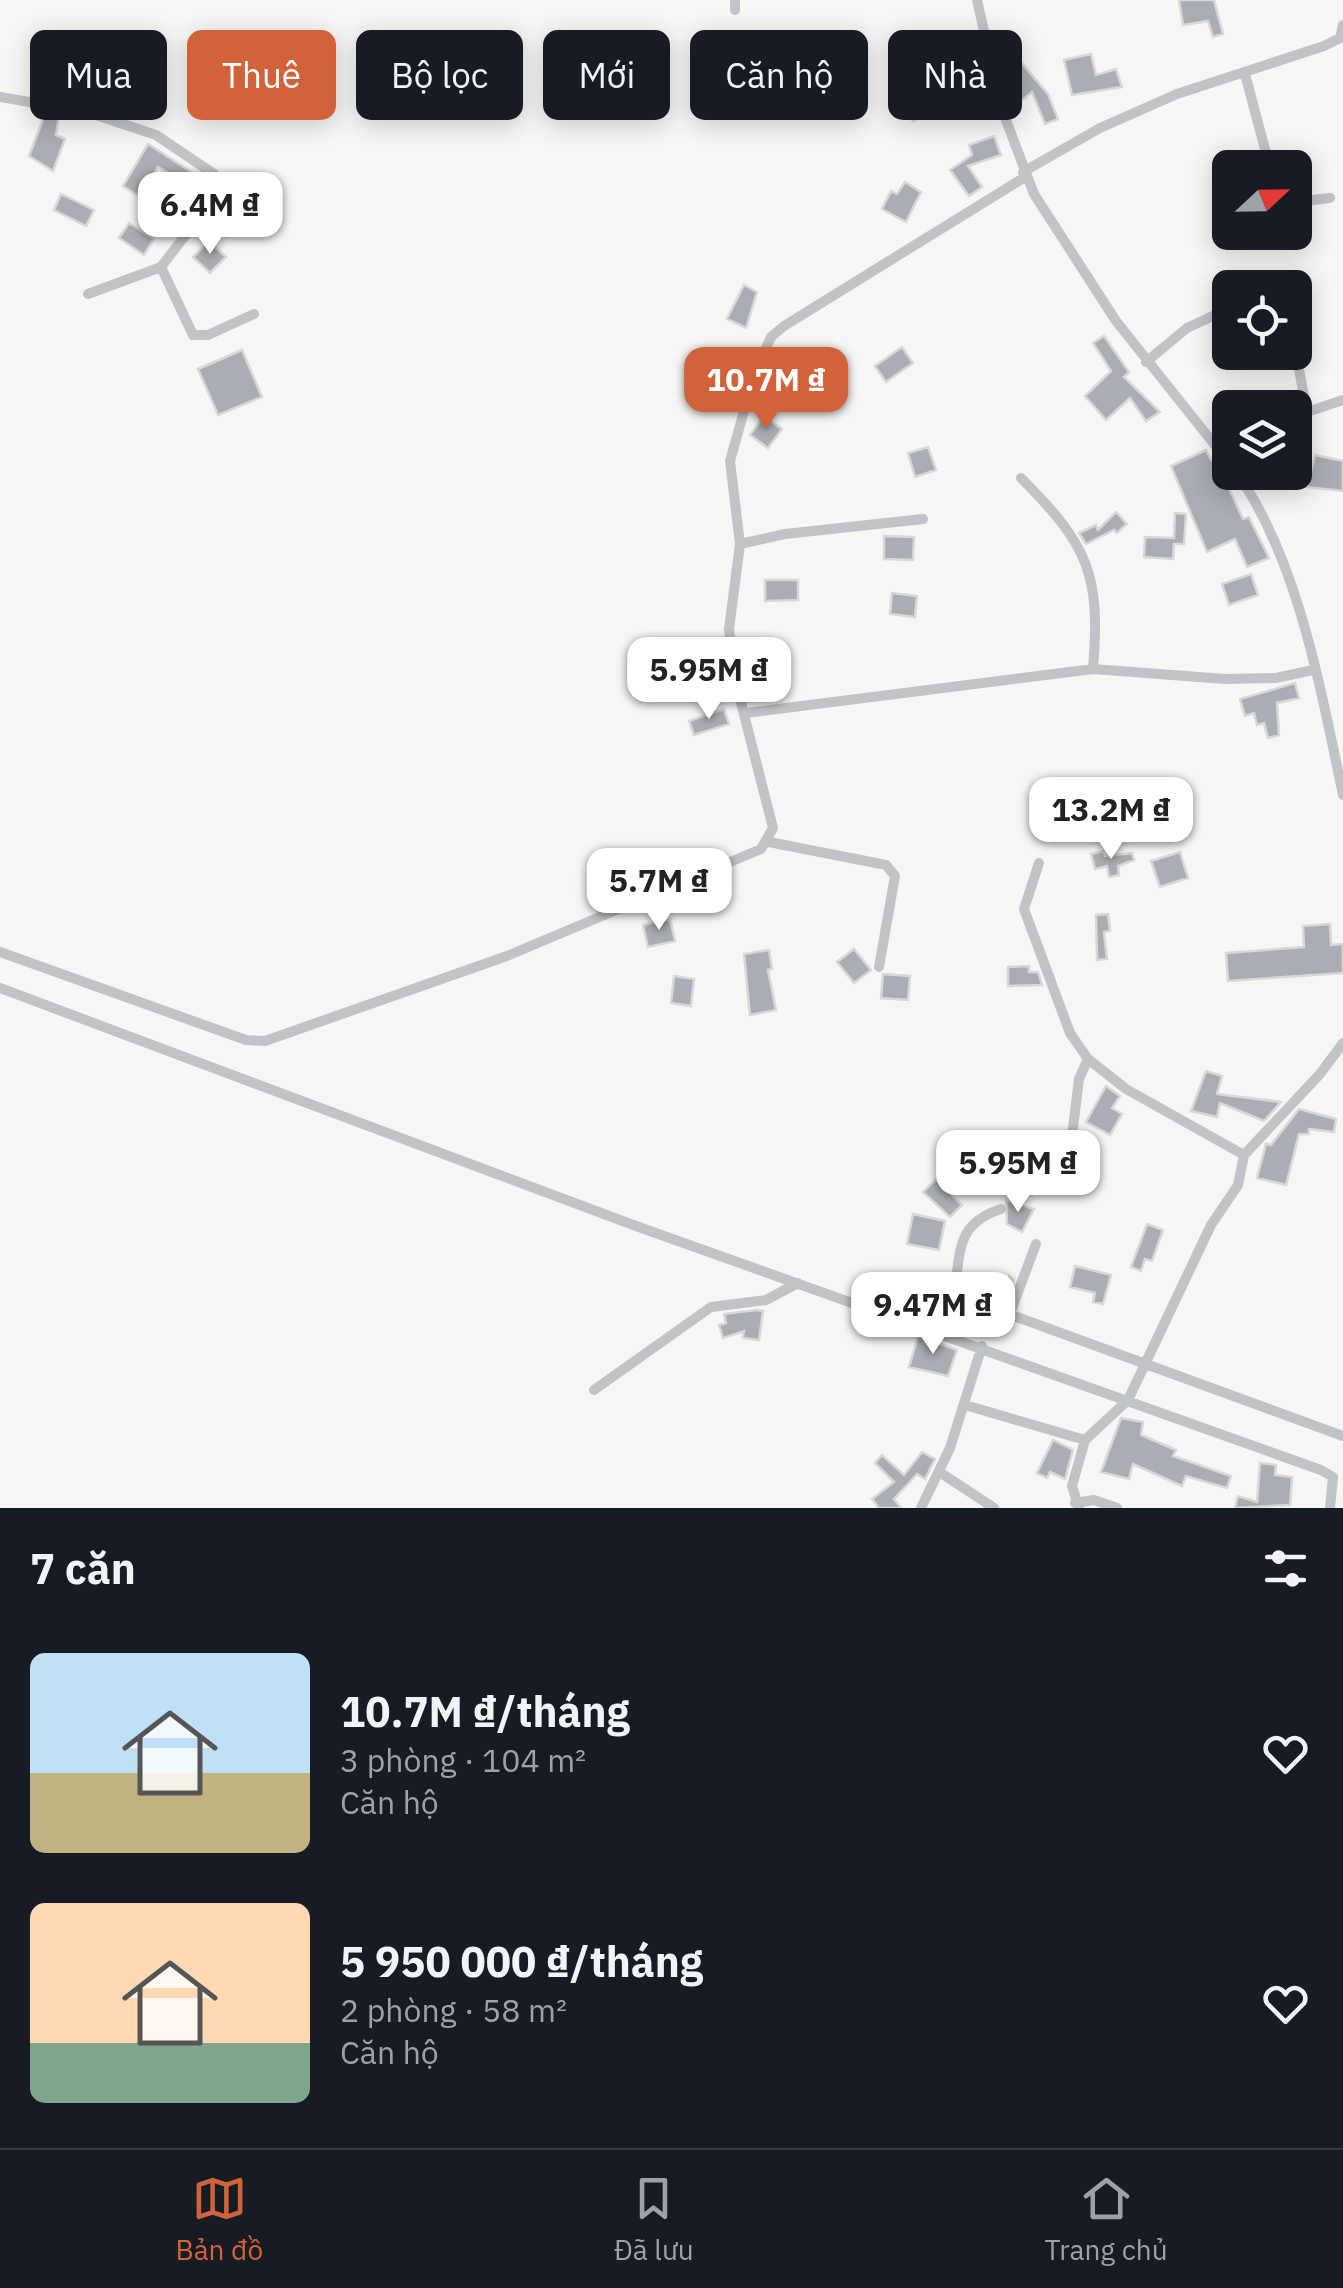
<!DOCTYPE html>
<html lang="vi">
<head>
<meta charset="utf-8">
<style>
	:root { --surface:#171b24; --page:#20242c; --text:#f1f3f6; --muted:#9ea1a6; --line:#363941; --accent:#d16239 }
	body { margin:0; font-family:"IBM Plex Sans",sans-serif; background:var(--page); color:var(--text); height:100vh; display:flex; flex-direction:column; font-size:38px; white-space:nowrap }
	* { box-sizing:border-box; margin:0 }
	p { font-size:32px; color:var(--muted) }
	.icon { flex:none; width:55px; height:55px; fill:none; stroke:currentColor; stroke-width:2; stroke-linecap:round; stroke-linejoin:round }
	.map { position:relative; height:1508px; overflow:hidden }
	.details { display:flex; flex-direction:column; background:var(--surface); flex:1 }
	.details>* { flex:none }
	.banner { position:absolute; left:30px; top:30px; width:1285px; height:90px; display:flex; gap:20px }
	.needle { width:65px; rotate:68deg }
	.tools { position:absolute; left:1212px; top:150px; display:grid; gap:20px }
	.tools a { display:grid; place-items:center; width:100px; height:100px; border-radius:15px; background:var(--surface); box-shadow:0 5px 25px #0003; font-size:50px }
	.price { position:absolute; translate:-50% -85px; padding:0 22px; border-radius:20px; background:#fff; color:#222; font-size:32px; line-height:65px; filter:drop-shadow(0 2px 5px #0008) }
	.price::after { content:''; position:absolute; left:50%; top:60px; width:30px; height:22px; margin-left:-15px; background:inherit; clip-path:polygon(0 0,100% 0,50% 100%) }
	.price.on { background:var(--accent); color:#fff }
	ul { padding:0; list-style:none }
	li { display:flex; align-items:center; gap:30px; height:250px; padding:0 30px }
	li span { display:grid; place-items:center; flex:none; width:280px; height:200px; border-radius:15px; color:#555 }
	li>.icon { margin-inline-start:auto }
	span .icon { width:120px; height:120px; fill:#fffc; stroke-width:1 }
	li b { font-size:42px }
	h2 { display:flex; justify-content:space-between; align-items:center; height:120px; padding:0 30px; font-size:42px }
	.tag { padding:0 35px; border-radius:15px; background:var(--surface); box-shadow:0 5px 25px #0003; font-size:35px; line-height:90px }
	.tag.on { background:var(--accent); color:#fff }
	.tab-bar { display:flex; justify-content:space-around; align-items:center; height:140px; border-top:2px solid var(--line); background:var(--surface); font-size:28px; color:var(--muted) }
	.tab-bar a { display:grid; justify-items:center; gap:5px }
	.tab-bar .on { color:var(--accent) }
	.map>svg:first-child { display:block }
	.building { fill:#a8aeb3; stroke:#d8d8d6; stroke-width:2.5 }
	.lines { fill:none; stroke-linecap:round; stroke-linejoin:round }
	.minor { stroke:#c0c3c7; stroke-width:10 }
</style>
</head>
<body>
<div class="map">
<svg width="1343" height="1508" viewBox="0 0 1343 1508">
	<rect width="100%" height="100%" fill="#f6f6f4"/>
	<path class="building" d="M1179 0H1214L1223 34 1213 37 1208 21 1183 25Z
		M1007 46 1048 94 1058 119 1045 124 1032 92 1022 100 1004 78 998 54Z
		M1091 54 1096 75 1116 69 1122 87 1072 95 1064 60Z
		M967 72 974 85 913 121 905 109Z
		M45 114 59 116 56 135 65 139 53 171 29 156Z
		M994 136 1001 155 968 166 982 187 969 196 950 170 972 155 969 145Z
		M148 144 190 171 184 182 158 167 140 197 123 186Z
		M905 182 921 192 906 222 882 209 891 191 897 194Z
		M61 194 94 210 86 226 54 210Z
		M129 223 154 239 144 255 119 238Z
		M209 241 226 257 210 273 193 257Z
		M744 285 757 292 746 328 727 319Z
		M1104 336 1129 372 1124 377 1160 412 1146 421 1130 398 1106 420 1085 396 1111 371 1093 343Z
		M902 347 913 363 886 382 875 366Z
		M242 350 262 397 218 415 198 369Z
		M764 416 782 429 768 448 750 435Z
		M928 447 936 470 915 477 908 453Z
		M1206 450 1211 460H1216L1243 519 1249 517 1269 558 1247 567 1235 539 1207 552 1171 466Z
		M1315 455 1343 461V491L1307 487Z
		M1116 512 1127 524 1117 533 1114 530 1086 544 1079 533 1096 525 1098 530Z
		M1175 513 1186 514 1184 544H1174L1173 559 1144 557 1145 537 1174 538Z
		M884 536 914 537 913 560 884 559Z
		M1251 574 1258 595 1229 605 1222 584Z
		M765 580H798V600L765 601Z
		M892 593 917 596 915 617 890 614Z
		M768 662 773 696 757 698 753 664Z
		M1295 683 1299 698 1277 703 1279 735 1268 738 1264 723 1257 725 1254 713 1245 716 1240 699Z
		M724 709 729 724 694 735 689 721Z
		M1103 851 1105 856 1132 853 1134 860 1118 866 1119 875 1109 877 1107 866 1095 869 1091 854Z
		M1180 852 1188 878 1160 887 1151 861Z
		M1108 914 1110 931 1104 932 1107 959 1097 960 1096 915Z
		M670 919 675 941 648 947 643 925Z
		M1330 924 1331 945 1343 944V973L1228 981 1226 953 1304 947 1303 926Z
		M854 949 871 970 854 983 837 962Z
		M769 950 772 969 768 970 776 1010 750 1015 744 954Z
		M1029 966V972H1038L1042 985 1008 986V967Z
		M883 974 910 976 908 1000 881 998Z
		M674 976 694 979 691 1006 671 1003Z
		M1206 1071 1222 1076 1217 1094 1281 1102 1264 1121 1220 1103 1217 1117 1191 1111Z
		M1106 1086 1120 1096 1112 1108 1122 1114 1110 1135 1086 1122Z
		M1299 1109 1336 1119 1334 1132 1309 1129V1134H1299L1286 1185 1257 1178 1266 1144 1271 1145Z
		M936 1179 962 1205 950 1217 923 1192Z
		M1006 1200 1034 1209 1022 1232 1007 1224Z
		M913 1214 945 1221 939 1250 907 1244Z
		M1147 1224 1163 1230 1152 1261 1145 1259 1141 1271 1131 1267Z
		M1075 1266 1111 1275 1103 1304 1093 1302 1095 1293 1070 1287Z
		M1009 1276 1013 1280 1004 1303 964 1288 966 1279 996 1291Z
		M756 1310 763 1311 759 1340 743 1338 744 1331 723 1338 719 1325 726 1323 724 1314Z
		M918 1336 957 1350 948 1376 909 1367Z
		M1121 1418 1143 1422 1141 1435 1176 1450 1173 1456 1231 1476 1227 1488 1186 1476 1182 1486 1133 1464 1129 1479 1101 1472Z
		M1053 1440 1073 1450 1065 1479 1050 1472 1047 1478 1037 1473Z
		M922 1452 935 1459 925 1479 917 1474 894 1499 901 1508H879L872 1499 894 1482 875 1463 882 1455 904 1475Z
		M1260 1463 1276 1465 1275 1475 1292 1477 1290 1505 1235 1508 1238 1496 1257 1502Z"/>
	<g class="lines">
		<path class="minor" d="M735 0V10
			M977 0 1001 107 1034 194 1116 321 1230 464
			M1245 74 1270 168
			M0 97 87 112 156 135 214 174 220 190 161 267 193 335H208L254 314
			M1023 172 1100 128 1177 94 1324 46 1340 38 1343 25
			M1295 202 1330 198
			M88 294 161 267
			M1295 348 1304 396 1295 409
			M1146 362 1187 328 1230 308
			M1301 405 1307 412 1343 400
			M1236 472C1298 558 1321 691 1343 795
			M1021 478C1088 545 1101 574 1093 669
			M740 544 785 534 923 519
			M746 713 1093 669 1225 679 1276 678 1313 670
			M769 842 886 865 895 876 879 967
			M1039 863 1024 909 1070 1033 1088 1059 1126 1089 1244 1155
			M0 952 246 1040 265 1041 507 956 761 849 773 828 736 683 729 629 740 544 730 461 755 372 771 337 784 326 1025 177
			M0 988 636 1226 1321 1470 1333 1477 1330 1508
			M1073 1128 1079 1079 1088 1059
			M1001 1209C955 1224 961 1252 954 1294L1343 1436
			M1009 1316 1036 1244
			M594 1390 711 1307 766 1300 798 1283
			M965 1405 1085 1440 1128 1400 1211 1225 1238 1185 1244 1155 1320 1074 1343 1043
			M941 1473 994 1508
			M1075 1503 1094 1500 1117 1508
			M921 1508 950 1448 982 1346
			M1079 1508 1072 1486 1085 1440"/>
	</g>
</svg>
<div class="tools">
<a><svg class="needle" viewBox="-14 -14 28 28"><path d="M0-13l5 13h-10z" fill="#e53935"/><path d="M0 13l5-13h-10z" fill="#9ea1a6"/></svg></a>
<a><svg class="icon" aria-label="locate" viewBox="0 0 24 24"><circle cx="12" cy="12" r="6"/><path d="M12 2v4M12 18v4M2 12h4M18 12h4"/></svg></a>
<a><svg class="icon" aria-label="layers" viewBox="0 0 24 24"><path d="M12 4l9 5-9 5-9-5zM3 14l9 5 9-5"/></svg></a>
</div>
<b class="price" style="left:210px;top:257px">6.4M ₫</b>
<b class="price on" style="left:766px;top:432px">10.7M ₫</b>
<b class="price" style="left:709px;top:722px">5.95M ₫</b>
<b class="price" style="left:1111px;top:862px">13.2M ₫</b>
<b class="price" style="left:659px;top:933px">5.7M ₫</b>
<b class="price" style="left:1018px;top:1215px">5.95M ₫</b>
<b class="price" style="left:933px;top:1357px">9.47M ₫</b>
<div class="banner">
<a class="tag">Mua</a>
<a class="tag on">Thuê</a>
<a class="tag">Bộ lọc</a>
<a class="tag">Mới</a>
<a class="tag">Căn hộ</a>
<a class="tag">Nhà</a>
</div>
</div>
<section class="details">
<h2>7 căn<svg class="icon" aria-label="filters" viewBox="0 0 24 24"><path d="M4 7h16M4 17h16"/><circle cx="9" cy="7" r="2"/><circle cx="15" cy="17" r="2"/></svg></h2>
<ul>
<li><span style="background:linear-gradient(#bfe0f5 60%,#c2b280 0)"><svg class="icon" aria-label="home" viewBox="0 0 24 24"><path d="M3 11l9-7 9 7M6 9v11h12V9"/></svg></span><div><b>10.7M ₫/tháng</b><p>3 phòng · 104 m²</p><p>Căn hộ</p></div><svg class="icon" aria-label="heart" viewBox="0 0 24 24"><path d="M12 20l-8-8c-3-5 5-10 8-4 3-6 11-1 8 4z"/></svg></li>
<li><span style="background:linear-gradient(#ffd9b3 70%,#7fa58c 0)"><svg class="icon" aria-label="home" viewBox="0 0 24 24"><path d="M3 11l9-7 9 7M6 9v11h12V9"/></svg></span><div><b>5 950 000 ₫/tháng</b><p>2 phòng · 58 m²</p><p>Căn hộ</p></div><svg class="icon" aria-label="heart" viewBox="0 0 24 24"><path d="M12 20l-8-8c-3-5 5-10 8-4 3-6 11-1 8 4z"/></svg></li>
</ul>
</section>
<nav class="tab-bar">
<a class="on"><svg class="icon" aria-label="map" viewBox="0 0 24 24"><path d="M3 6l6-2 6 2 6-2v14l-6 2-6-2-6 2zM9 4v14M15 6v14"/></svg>Bản đồ</a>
<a><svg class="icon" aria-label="saved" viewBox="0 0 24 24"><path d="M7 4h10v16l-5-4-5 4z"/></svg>Đã lưu</a>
<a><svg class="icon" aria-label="home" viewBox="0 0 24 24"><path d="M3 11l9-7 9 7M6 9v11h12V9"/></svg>Trang chủ</a>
</nav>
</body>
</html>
